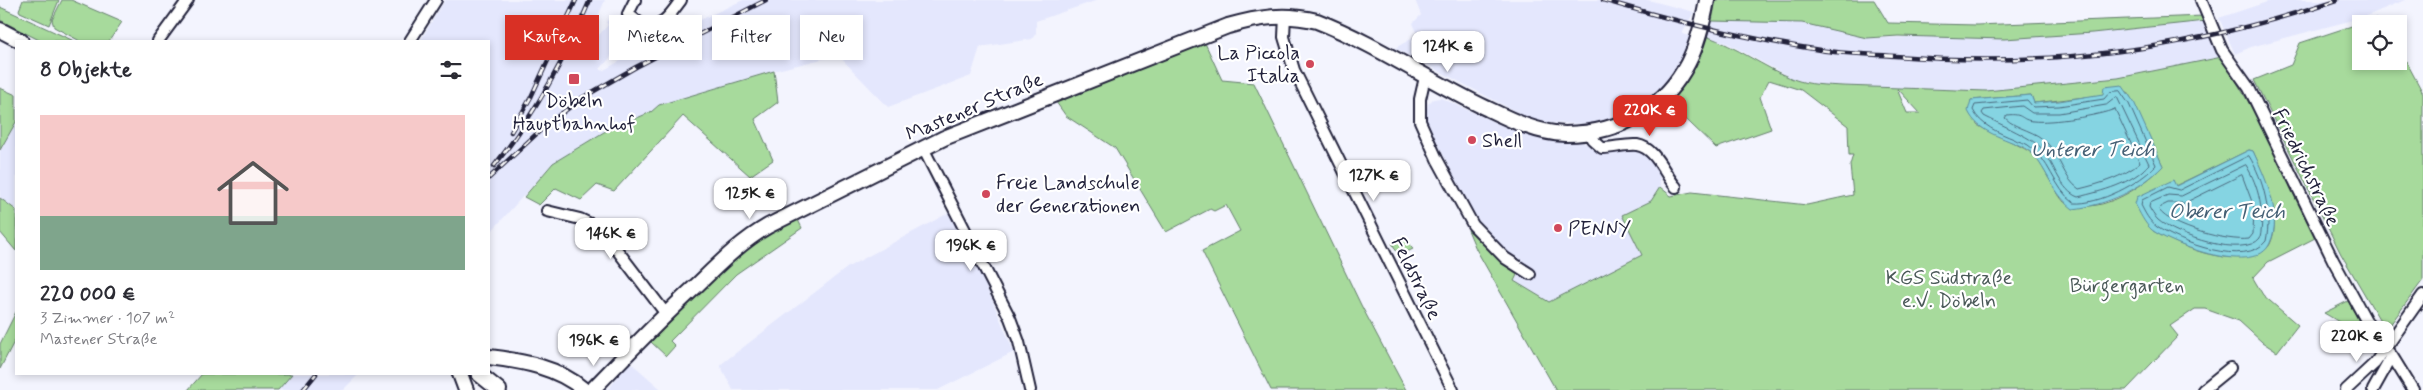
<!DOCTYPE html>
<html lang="de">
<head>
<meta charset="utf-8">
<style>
	:root { --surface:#fff; --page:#f7f7f7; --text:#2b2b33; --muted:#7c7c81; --line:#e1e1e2; --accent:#d93025 }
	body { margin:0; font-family:Mynerve,sans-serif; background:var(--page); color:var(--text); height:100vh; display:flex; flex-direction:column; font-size:19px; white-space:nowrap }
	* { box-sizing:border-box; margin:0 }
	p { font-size:16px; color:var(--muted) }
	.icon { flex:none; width:28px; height:28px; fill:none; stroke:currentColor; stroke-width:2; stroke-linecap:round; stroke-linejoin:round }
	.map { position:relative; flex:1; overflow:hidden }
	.sheet { position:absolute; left:15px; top:40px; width:475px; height:335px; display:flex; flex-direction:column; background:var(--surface); border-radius:0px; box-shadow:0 2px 8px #0003 }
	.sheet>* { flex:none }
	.banner { position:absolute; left:505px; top:15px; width:475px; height:45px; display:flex; gap:10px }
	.tools { position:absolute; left:2352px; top:15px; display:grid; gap:10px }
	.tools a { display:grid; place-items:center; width:55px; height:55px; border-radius:0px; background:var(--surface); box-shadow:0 2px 8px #0003; font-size:25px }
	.price { position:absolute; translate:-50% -42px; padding:0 11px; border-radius:10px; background:#fff; color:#222; font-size:16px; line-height:32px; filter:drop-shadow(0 1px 2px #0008) }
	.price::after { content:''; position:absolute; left:50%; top:30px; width:15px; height:11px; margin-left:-8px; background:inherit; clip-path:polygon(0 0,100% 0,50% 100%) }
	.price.active { background:var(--accent); color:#fff }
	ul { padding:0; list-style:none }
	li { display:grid; align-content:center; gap:10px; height:265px; padding:0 25px }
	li+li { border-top:1px solid var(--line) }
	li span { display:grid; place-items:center; height:155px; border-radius:0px; color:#555 }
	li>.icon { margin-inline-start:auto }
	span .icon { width:90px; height:90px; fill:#fffc; stroke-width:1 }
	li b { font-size:21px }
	h2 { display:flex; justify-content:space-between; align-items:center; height:60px; padding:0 25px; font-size:21px }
	.chip { padding:0 18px; border-radius:0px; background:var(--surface); box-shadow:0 2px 8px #0003; font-size:18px; line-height:45px }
	.chip.active { background:var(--accent); color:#fff }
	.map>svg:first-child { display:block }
	.built { fill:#e4e7fd }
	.green { fill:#a7da9c; stroke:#647e6c; fill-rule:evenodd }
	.water { fill:#85d4e2; stroke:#5d8d9f }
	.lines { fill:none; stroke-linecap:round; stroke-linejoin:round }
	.shore { stroke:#4a697e; stroke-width:1 }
	.minor-casing { stroke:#22223b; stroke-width:14 }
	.major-casing { stroke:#22223b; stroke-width:18 }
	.minor { stroke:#fff; stroke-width:10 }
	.major { stroke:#fff; stroke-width:14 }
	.rail-casing { stroke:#22223b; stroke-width:4.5 }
	.rail { stroke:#fff; stroke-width:2.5; stroke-dasharray:8; stroke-linecap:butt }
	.poi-dot { fill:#d1495b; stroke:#fff; stroke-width:2 }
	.labels { text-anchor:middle; stroke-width:4.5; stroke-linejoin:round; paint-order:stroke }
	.poi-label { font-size:20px; fill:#22223b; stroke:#fff; text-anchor:start }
	.street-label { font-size:20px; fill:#22223b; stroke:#fff }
	.park-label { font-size:20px; fill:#4a5958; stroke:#fff }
	.water-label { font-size:21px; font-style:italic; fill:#456075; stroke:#fff }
</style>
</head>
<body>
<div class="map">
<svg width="2423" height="390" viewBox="0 0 2423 390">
	<rect width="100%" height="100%" fill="#f3f4fe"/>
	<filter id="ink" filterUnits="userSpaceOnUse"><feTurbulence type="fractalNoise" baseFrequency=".02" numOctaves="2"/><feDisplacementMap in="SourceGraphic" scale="10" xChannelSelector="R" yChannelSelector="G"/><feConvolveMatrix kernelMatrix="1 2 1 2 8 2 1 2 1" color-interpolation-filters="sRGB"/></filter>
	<g filter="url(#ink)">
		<path class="built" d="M445 0H605L592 31 598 36 608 25 606 22 611 17 633 37 628 43 625 41 600 69 602 71 662 38 743 0H1098L1036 21V33L1032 39 980 47 971 76 888 107 838 55 773 71 659 105 651 112 604 132 553 163 489 234V41H420Z
			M1415 0H1648L1694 12 1682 34 1694 37 1672 76 1655 96 1630 112 1600 124 1547 123 1528 118 1395 48 1418 35 1413 23 1421 15Z
			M2273 0H2405L2364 17 2251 47 2235 54 2219 18Z
			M1712 21 1802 23 1867 38 2092 33 2206 21 2222 57 2118 78 1986 91 1820 85 1793 79 1729 44 1706 36Z
			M1441 98 1501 125 1543 137 1559 141H1580L1600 149 1636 148 1649 153 1659 169 1660 187 1651 201 1622 215 1642 255 1549 302 1514 281 1522 266 1479 223 1466 201 1425 118 1428 104 1433 99Z
			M16 122V210L0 198V150Z
			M954 210 1014 352 938 390H733L720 365 848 267Z
			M629 361 662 390H608Z
			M292 374H359L343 390H278Z"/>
		<path class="green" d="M23 0H59L49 25 20 12 19 10Z
			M62 0H71L122 22 109 41H80L54 27 52 20Z
			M1716 0H1874L1888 23 1977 25 2203 16 2206 21 2092 33 2004 39 1898 36 1867 38 1802 23 1712 21Z
			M0 7 74 41H41L0 20Z
			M2376 18 2381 24H2361V61H2399V48L2423 93V280L2387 329 2382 324 2341 254 2254 80 2291 65 2300 43Z
			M1706 36C1737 47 1763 67 1793 79 1809 85 1826 85 1843 86L1986 91 2118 78 2222 57 2276 149 2317 237 2268 262 2253 278 2263 295 2298 325 2277 352 2262 342 2239 321 2205 309H2195L2170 326 2178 336 2126 390H1556L1476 249 1468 230 1500 260 1518 273 1514 281 1549 302 1642 255 1622 215 1651 201 1660 187 1671 196 1692 192 1807 205 1853 195 1850 165 1853 155H1849L1848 126 1801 90 1769 80 1760 97 1771 129 1716 148 1666 100 1700 52ZM1897 89H1898L1920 113H1907ZM2128 92 2163 166C2146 184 2113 206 2087 206 2080 206 2072 203 2064 202 2052 188 2046 170 2035 156 2028 148 1989 132 1977 125L1971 100 2031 95 2034 103ZM2249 150 2253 151C2264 176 2283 217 2270 244 2267 250 2261 252 2255 254 2223 265 2182 247 2153 231L2173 180 2175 186Z
			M1205 43 1222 80 1254 83 1361 305 1406 390H1271L1202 251 1240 231 1226 205 1214 211 1210 209 1166 232 1115 148 1066 116 1056 102Z
			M774 71 778 102 755 119 773 160 750 176 683 116 614 191 597 185 581 200 556 188 539 205 524 197 553 163 604 132 651 112 659 105Z
			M0 88 16 95V122L0 150Z
			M0 198 16 210V251L0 232Z
			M797 218 802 228 736 274 670 341 675 346 666 356 651 342C696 296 738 247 797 218Z
			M1405 236 1413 249 1399 256 1392 243Z
			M2348 301 2376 351 2373 352C2360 334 2343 324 2324 313Z
			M16 312V338L0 369V344Z
			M202 374H292L278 390H188Z"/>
		<path class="water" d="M2122 85 2134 102 2163 166C2140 190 2107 205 2073 209 2050 192 2044 159 2025 148 2004 137 1979 134 1968 111L1971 100 2031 95 2034 103 2059 101 2103 94 2104 87Z
			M2249 150 2253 151C2265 177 2283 214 2270 243 2256 277 2172 245 2152 230 2144 223 2140 213 2135 204L2137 197 2173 180 2176 186Z"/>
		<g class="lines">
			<path class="shore" d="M2120 91 2129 104 2156 165C2141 183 2098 205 2074 203 2053 188 2050 159 2028 145 2024 142 2018 142 2014 139 1999 133 1980 125 1973 110L1975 105 2027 100 2033 107 2059 106 2104 99 2110 92Z
				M2117 97 2149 164C2132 184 2102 191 2078 197 2061 191 2054 165 2044 151 2036 139 1999 124 1984 116L1982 113 1984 110 2022 106 2032 113H2059L2106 105Z
				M2115 109 2140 163C2123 177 2100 184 2079 189 2064 179 2060 157 2048 144 2036 130 2017 130 2005 118L2007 115C2024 113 2020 120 2033 121 2051 123 2098 116 2115 109Z
				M2249 156C2264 180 2272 213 2266 241 2246 268 2179 242 2157 227 2149 221 2145 213 2141 205L2142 200 2168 187 2179 190Z
				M2246 165C2259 186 2265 214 2260 238 2244 259 2175 235 2158 220 2154 216 2151 211 2149 207L2150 203 2168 195 2181 196Z
				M2242 175 2254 207 2253 234 2249 239C2228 242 2171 227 2159 210L2160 207 2168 203H2184Z"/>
			<g class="minor-casing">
				<path id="minor" d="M635 0 628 14 645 27C664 26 670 15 681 0
					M2201 0 2222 50 2249 88 2333 260 2374 335 2392 356 2413 390
					M1285 15 1284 37 1294 70 1453 390
					M158 41 188 0
					M410 41 436 0
					M1425 77 1420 99V121L1437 159 1473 225 1505 258 1530 274
					M1589 132 1592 139 1602 148C1613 148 1626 144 1637 145 1656 148 1664 174 1676 187
					M923 148 1010 318 1019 342 1030 390
					M547 211 580 219 601 229 666 314
					M2203 390 2230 368
					M2346 390 2375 363 2423 295
					M2373 390 2392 356"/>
			</g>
			<g class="major-casing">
				<path id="major" d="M0 30 21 41
					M489 357C522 361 558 367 584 390
					M460 374 466 390
					M479 374 499 390
					M592 390C626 355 659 320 695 287 718 265 740 242 768 226L944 138 1228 26C1259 17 1285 13 1317 21 1376 44 1429 81 1486 108 1511 120 1537 133 1565 134 1593 134 1620 127 1644 112 1685 85 1699 46 1707 0"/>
			</g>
			<use href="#minor" class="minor"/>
			<use href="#major" class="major"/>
			<g class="rail-casing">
				<path id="rail" d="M1603 0C1674 21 1747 39 1820 50 1844 54 1870 54 1895 56 2052 68 2187 50 2337 0
					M511 132 531 97 576 0
					M494 166C534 116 565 59 590 0
					M489 178 545 126 582 98 636 67 766 0
					M303 390 316 374"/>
			</g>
			<use href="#rail" class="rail"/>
		</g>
	</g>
	<g class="poi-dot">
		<circle cx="1310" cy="64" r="5"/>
		<rect x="568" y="73" width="12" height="12" rx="2.5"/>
		<circle cx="1472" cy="140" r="5"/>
		<circle cx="986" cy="194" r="5"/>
		<circle cx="1558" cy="228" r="5"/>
	</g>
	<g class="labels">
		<g class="poi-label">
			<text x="1300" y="59" text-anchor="end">La Piccola<tspan x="1300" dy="23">Italia</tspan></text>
			<text x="574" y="107" text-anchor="middle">Döbeln<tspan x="574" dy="23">Hauptbahnhof</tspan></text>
			<text x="1482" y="147">Shell</text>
			<text x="996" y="189">Freie Landschule<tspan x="996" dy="23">der Generationen</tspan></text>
			<text x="1568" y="235">PENNY</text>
		</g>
		<g class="street-label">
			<text transform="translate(974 106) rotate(-23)" y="7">Mastener Straße</text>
			<text transform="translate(2307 167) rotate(64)" y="7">Friedrichstraße</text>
			<text transform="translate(1417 278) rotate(64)" y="7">Feldstraße</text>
		</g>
		<g class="park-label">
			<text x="1949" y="284">KGS Südstraße<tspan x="1949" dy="23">e.V. Döbeln</tspan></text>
			<text x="2127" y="292">Bürgergarten</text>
		</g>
		<g class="water-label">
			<text x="2093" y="156">Unterer Teich</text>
			<text x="2227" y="218">Oberer Teich</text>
		</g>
	</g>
</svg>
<div class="tools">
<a><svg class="icon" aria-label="locate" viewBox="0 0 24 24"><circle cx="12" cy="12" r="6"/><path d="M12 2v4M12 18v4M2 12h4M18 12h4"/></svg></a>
</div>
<b class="price" style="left:1448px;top:73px">124K €</b>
<b class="price active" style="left:1650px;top:137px">220K €</b>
<b class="price" style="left:1374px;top:202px">127K €</b>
<b class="price" style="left:750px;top:220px">125K €</b>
<b class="price" style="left:611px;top:260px">146K €</b>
<b class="price" style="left:971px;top:272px">196K €</b>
<b class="price" style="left:2357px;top:363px">220K €</b>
<b class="price" style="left:594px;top:367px">196K €</b>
<div class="banner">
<a class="chip active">Kaufen</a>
<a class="chip">Mieten</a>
<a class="chip">Filter</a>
<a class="chip">Neu</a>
</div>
<section class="sheet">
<h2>8 Objekte<svg class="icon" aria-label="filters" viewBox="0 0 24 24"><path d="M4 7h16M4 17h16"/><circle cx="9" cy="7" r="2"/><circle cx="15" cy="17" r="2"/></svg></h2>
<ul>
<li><span style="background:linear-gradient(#f6c9c9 65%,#7fa58c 0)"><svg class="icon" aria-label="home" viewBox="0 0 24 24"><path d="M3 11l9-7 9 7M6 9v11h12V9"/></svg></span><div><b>220 000 €</b><p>3 Zimmer · 107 m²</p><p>Mastener Straße</p></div></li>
</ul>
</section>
</div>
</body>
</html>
